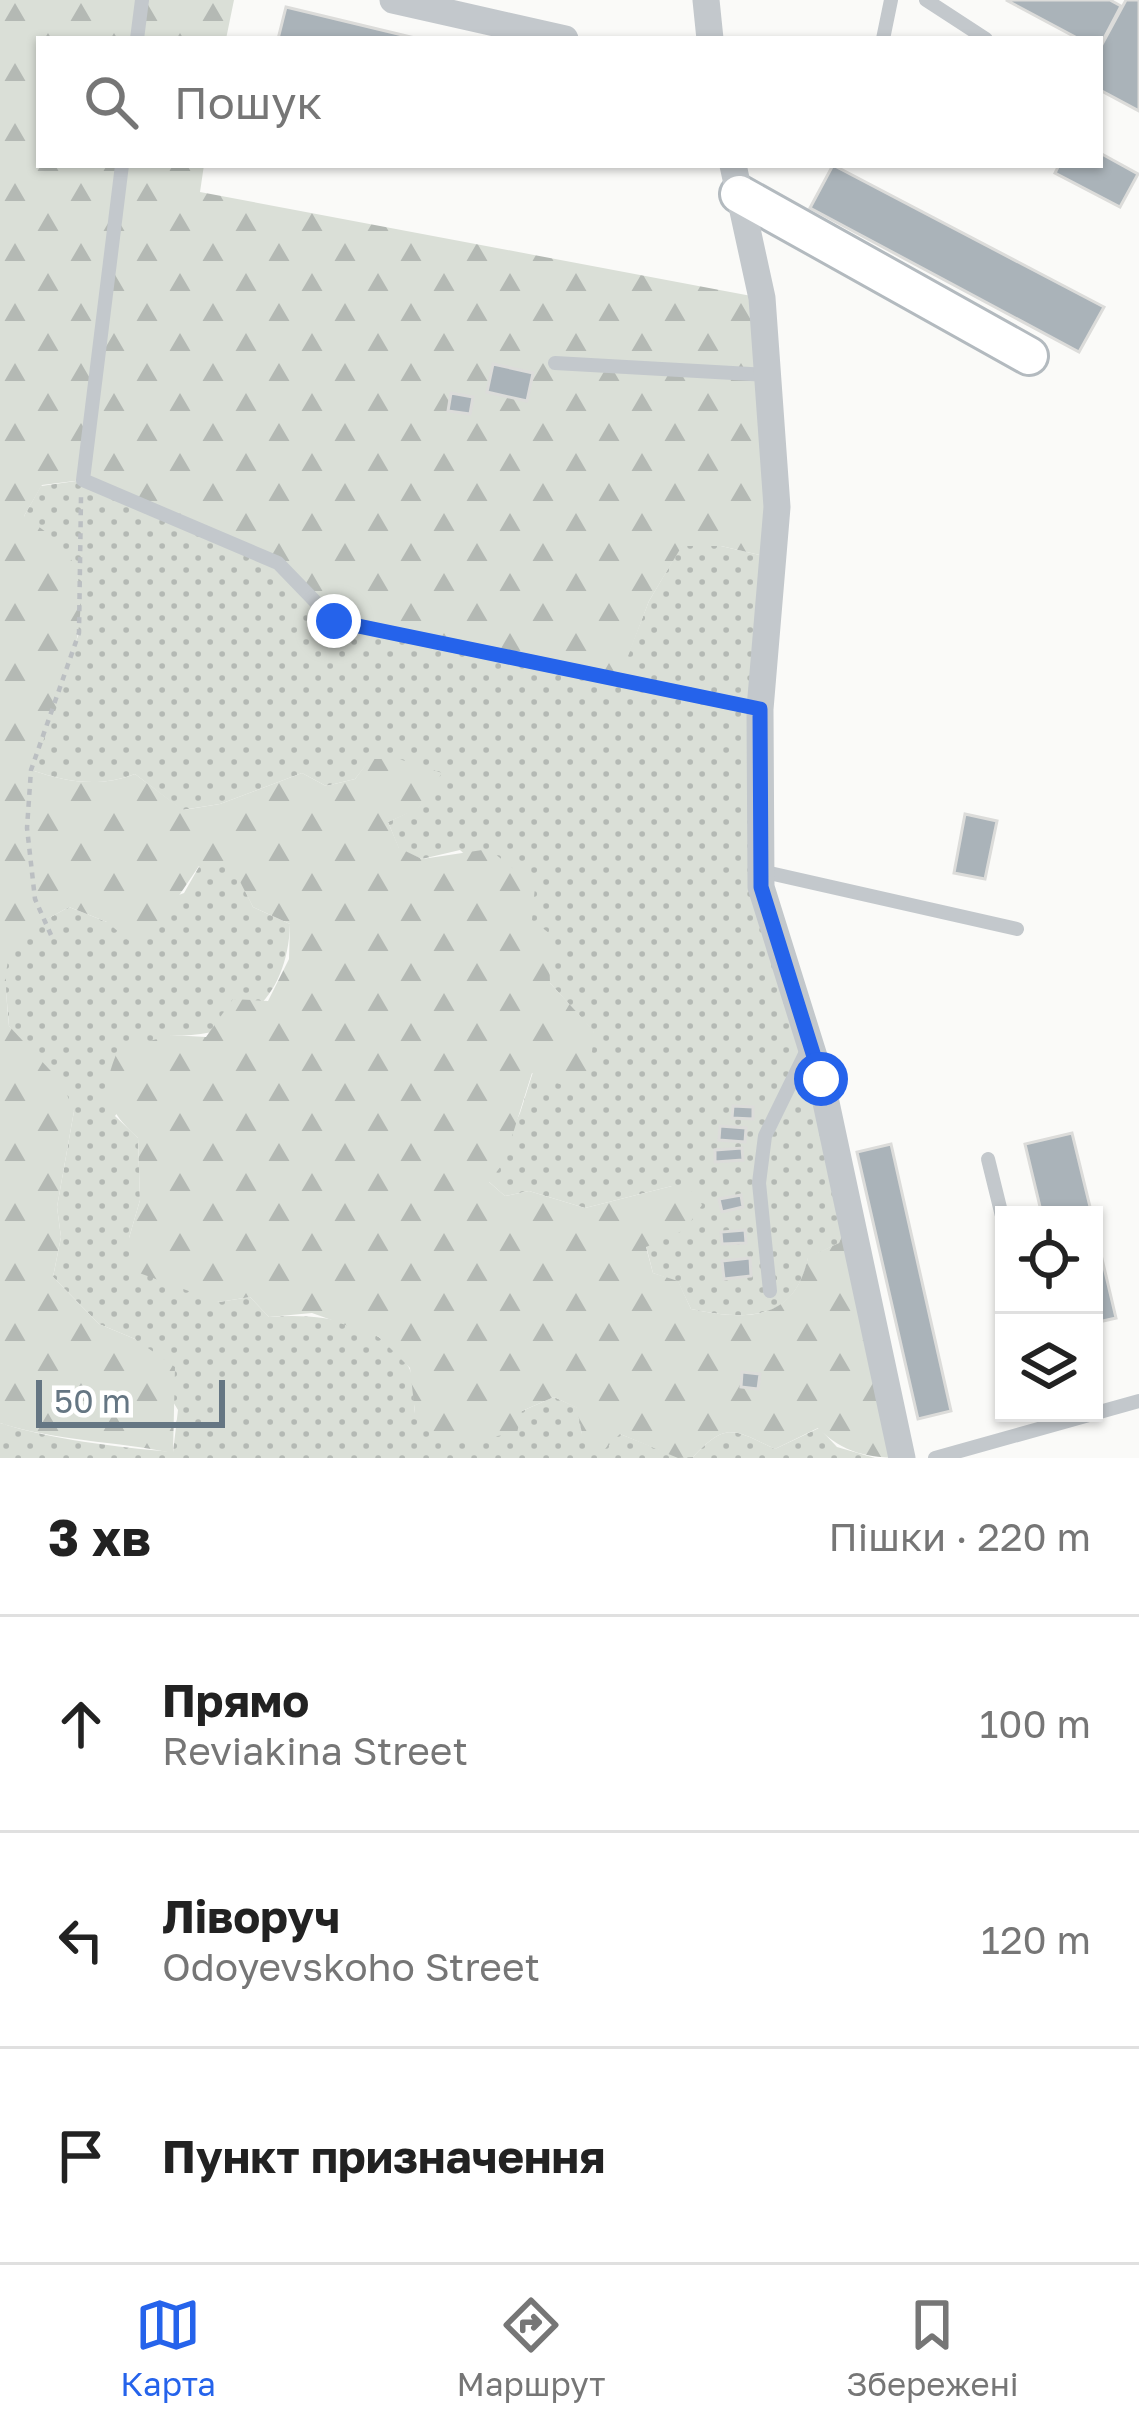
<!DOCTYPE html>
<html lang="uk">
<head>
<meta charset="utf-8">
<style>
  :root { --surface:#fff; --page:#f6f6f6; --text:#222; --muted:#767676; --line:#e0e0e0; --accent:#2563eb }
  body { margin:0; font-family:"Golos Text",sans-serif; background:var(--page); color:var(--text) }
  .controls { position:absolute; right:36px; bottom:36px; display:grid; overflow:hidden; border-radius:0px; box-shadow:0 3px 9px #0004 }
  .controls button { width:108px; height:108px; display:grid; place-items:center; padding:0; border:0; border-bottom:3px solid var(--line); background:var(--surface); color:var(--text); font:60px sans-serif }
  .scale { position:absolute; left:36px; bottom:30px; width:189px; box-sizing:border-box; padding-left:12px; border:6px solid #657683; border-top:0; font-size:33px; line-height:42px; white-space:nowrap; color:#657683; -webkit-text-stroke:9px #fff; paint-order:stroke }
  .stop { position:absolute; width:36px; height:36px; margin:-27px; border:9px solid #2563eb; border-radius:50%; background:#fff }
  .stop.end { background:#2563eb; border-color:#fff; box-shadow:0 3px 12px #0008 }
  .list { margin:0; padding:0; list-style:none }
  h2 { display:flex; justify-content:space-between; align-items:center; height:156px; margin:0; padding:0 48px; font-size:51px }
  h2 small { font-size:39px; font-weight:400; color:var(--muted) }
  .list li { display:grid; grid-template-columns:78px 1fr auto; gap:36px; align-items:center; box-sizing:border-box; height:216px; padding:0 48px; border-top:3px solid var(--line) }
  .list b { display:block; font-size:45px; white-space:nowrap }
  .list p { margin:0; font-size:39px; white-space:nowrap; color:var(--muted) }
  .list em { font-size:39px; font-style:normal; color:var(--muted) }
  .icon { flex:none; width:66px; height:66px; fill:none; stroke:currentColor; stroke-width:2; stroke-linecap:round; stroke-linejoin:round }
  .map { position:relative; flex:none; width:1139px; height:1458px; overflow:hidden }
  .search { position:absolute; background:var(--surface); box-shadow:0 3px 9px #0004; left:36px; right:36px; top:36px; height:132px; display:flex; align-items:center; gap:30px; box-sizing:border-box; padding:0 42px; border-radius:0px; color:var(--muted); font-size:45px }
  .sheet { height:804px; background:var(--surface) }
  nav { display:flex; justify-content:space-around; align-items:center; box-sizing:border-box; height:168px; border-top:3px solid var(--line); background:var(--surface); font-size:33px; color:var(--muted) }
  nav a { display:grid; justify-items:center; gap:6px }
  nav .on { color:var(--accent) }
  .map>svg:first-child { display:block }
  .grass { fill:url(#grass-dots) }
  .forest { fill:url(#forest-firs) }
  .building { fill:#aab3b9; stroke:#dcdcda; stroke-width:3 }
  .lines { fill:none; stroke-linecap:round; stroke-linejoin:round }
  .secondary-casing { stroke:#b3babf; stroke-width:42 }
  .path { stroke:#bbbfc2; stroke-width:4.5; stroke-dasharray:6 6; stroke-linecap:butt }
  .lane { stroke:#c3c8cc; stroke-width:14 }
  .street { stroke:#c3c8cc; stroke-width:27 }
  .secondary { stroke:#fff; stroke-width:36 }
  .route { stroke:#2563eb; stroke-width:15 }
</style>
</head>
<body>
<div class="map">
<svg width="1139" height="1458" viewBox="0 0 1139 1458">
  <defs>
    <pattern id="grass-dots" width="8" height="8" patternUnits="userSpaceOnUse" patternTransform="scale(3)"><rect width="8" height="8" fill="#dadfd7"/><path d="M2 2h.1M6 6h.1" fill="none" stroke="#b4b9b4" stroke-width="1.8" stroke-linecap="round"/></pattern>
    <pattern id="forest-firs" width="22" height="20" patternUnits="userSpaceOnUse" patternTransform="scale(3)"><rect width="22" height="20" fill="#dadfd7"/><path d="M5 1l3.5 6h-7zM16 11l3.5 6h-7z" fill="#b4b9b4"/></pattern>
  </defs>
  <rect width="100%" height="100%" fill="#fafaf8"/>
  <!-- grass -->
  <g class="grass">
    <path d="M 83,480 L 618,680 L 649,601 L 682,545 L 721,546 L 773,558 L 761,887 L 852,1212 L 839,1243 L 808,1258 C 795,1321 747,1321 691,1309 L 678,1282 L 653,1273 L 646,1246 L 672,1186 L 585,1208 L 529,1191 L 505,1196 L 488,1181 L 520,1113 L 533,1072 L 594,1032 L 550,983 C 552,924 499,888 460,850 L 422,859 L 399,849 L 388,822 L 418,808 L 441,773 L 371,759 L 355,779 L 326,786 L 302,773 L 220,804 L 182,810 L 135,774 C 98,788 68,782 31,770 L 79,633 L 24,516 L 41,486 Z"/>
    <path d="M 200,865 L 233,866 L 253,907 L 290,924 C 288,995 244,1040 171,1035 L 115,1116 L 138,1138 L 140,1200 L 129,1238 L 219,1302 L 250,1297 L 269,1317 C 318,1313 378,1320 408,1366 C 415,1377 413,1399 415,1413 L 522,1411 L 554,1397 L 578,1408 L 582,1434 L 620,1434 L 678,1457 L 693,1457 C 727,1421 734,1430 775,1449 L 819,1428 L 837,1447 L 875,1458 L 0,1458 L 0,1423 C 54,1440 116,1447 173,1452 L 178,1410 L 135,1339 L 99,1324 L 53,1277 L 61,1237 L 57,1207 L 74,1111 L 9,1026 L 4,968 L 7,953 L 23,932 L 69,907 L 107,922 L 184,893 Z"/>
  </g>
  <!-- forest -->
  <path class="forest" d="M 0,0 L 234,0 L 226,39 L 39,39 L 39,165 L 204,165 L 200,192 L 762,298 L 773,558 L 721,546 L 682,546 L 649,601 L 619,680 L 334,621 L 278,563 L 83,480 L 42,485 L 24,516 C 36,525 50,534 61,545 C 110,598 54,714 31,770 C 68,782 98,788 135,774 L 183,810 L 220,804 L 302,773 L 326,786 L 355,779 L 370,759 L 399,759 L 442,773 L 418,809 L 388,822 L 399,848 L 422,859 L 489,849 L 535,886 L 532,920 L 549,933 L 550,983 L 594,1031 L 590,1073 L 572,1089 L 532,1073 L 504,1162 L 489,1182 L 505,1196 L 529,1191 L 585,1208 L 672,1186 L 695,1192 L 702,1205 L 685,1230 L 646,1247 L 653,1273 L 678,1281 L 691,1309 C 747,1321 795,1321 808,1257 L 839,1243 L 852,1212 L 902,1458 C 868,1458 843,1453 818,1428 L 775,1449 C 734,1430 727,1421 693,1457 L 678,1458 L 620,1434 L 601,1453 L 582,1434 L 577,1408 L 554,1397 L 522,1411 L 517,1433 L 472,1440 L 433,1435 L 415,1413 L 410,1368 L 379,1337 L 312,1313 L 269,1317 L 250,1297 L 219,1302 L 131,1270 L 129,1238 L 140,1200 L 138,1138 C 106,1108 100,1092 118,1050 L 171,1035 L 206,1037 L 233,999 L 268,1001 L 289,959 L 290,924 L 253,907 L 232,866 L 199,866 L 159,925 L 134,945 L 107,922 L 69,907 C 2,943 2,952 9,1026 L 62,1083 L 74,1111 L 57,1207 L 61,1237 L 53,1277 L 99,1324 L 135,1339 L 175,1367 L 173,1453 C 114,1441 56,1441 0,1423 Z"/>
  <!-- building -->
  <g class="building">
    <polygon points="1006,0 1110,0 1121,6 1100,46 1100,39 1079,39"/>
    <polygon points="1126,0 1139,0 1139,111 1100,90 1100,48"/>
    <polygon points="286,7 419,39 278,39"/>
    <polygon points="1100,153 1138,174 1120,207 1055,173 1059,165 1100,165"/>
    <polygon points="833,165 1104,307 1079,352 810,208"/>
    <polygon points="493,364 533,373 527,401 487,392"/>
    <polygon points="451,393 473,397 470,414 448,411"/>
    <polygon points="965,814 997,821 985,879 954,873"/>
    <polygon points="733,1106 753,1107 753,1119 732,1118"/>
    <polygon points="720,1126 746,1128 745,1142 719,1140"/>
    <polygon points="1072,1133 1092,1215 1042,1215 1025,1144"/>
    <polygon points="891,1144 951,1411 918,1419 857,1152"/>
    <polygon points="742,1148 743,1160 715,1162 715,1150"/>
    <polygon points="741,1195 743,1207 722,1212 719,1199"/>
    <polygon points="1094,1225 1116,1318 1094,1323"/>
    <polygon points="745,1230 746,1243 722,1244 721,1232"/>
    <polygon points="750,1258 751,1276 724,1279 722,1261"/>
    <polygon points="742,1372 760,1374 758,1389 741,1387"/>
  </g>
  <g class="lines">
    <defs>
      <polyline id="secondary" points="739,194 1029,356"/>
    </defs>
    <!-- secondary casing -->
    <use href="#secondary" class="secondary-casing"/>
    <!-- path -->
    <polyline class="path" points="51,935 35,899 27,828 31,770 79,633 81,497"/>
    <!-- lane -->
    <g class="lane">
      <polyline points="926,0 986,39"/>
      <polyline points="137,39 142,0"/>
      <polyline points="883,39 891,0"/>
      <polyline points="122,165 83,480 278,563 334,621 760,709"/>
      <polyline points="555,363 768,375"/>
      <polyline points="761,871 1017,929"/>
      <polyline points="988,1159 1004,1224"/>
      <polyline points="770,1291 759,1183 765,1136 808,1048"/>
      <polyline points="935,1458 1139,1401"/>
    </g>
    <!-- street -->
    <g class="street">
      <polyline points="393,0 565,39"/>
      <polyline points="706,0 710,39"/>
      <polyline points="733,165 762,298 777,507 760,709 761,887 821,1079 902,1458"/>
    </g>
    <!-- secondary -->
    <use href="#secondary" class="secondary"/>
  </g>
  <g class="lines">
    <!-- route -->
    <polyline class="route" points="334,621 760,709 761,887 821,1079"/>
  </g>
</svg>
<div class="controls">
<button><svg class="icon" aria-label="locate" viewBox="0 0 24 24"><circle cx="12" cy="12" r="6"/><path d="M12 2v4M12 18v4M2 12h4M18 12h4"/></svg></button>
<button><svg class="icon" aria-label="layers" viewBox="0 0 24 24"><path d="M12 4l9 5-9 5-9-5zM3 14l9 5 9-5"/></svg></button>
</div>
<div class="scale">50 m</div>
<div class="stop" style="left:821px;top:1079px"></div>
<div class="stop end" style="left:334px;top:621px"></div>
<div class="search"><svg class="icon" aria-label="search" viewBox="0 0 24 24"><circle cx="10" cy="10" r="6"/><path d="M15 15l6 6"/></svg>Пошук</div>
</div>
<section class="sheet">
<h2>3 хв<small>Пішки · 220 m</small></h2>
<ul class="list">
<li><svg class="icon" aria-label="ahead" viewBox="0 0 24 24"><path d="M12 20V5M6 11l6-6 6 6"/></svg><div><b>Прямо</b><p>Reviakina Street</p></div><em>100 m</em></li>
<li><svg class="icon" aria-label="left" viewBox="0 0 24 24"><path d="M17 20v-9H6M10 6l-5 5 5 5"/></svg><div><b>Ліворуч</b><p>Odoyevskoho Street</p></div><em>120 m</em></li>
<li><svg class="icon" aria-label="arrive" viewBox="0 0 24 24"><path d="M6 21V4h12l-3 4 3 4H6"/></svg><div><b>Пункт призначення</b></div></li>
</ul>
</section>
<nav>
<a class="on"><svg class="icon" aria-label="map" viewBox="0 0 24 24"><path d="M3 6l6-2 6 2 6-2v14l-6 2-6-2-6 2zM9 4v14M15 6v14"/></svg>Карта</a>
<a><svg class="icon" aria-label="directions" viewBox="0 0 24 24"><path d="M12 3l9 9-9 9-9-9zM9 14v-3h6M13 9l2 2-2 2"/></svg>Маршрут</a>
<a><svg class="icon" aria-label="saved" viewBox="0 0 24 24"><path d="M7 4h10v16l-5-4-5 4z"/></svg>Збережені</a>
</nav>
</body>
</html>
